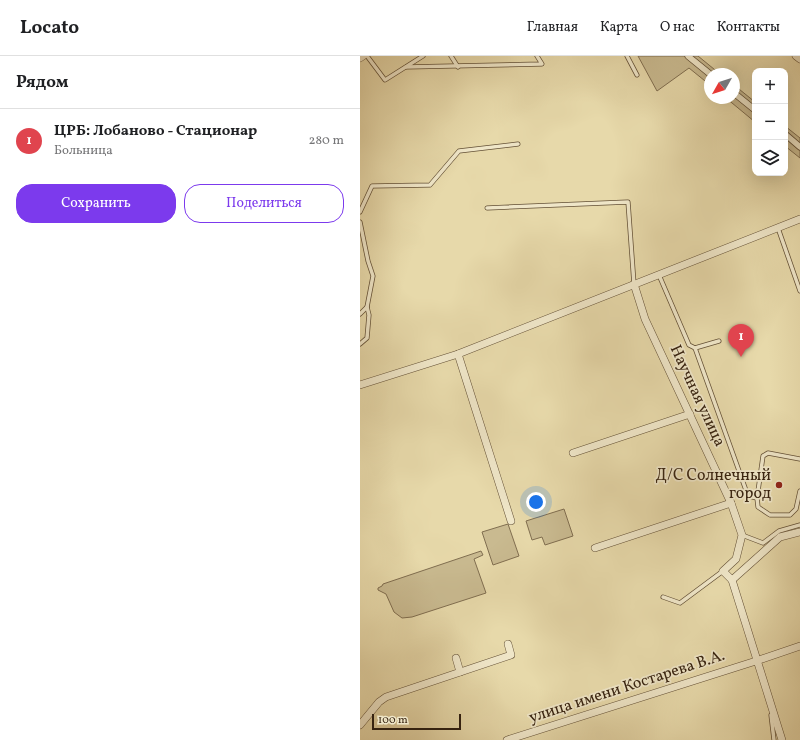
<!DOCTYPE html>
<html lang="ru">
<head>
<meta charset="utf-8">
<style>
  :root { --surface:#fff; --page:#f6f6f6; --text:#202124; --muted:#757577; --line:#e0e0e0; --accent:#7c3aed }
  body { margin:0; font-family:Vollkorn,serif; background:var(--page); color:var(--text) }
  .controls { position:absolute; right:12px; top:12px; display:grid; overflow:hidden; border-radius:8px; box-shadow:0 4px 16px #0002 }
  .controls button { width:36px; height:36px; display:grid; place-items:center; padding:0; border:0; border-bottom:1px solid var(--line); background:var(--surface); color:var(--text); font:20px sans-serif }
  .compass { position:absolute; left:344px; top:12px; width:36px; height:36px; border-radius:50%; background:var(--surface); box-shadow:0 4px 16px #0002; rotate:231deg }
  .scale { position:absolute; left:12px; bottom:10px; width:89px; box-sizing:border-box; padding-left:4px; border:2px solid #372310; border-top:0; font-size:11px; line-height:14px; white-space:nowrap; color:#372310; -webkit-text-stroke:3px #efe6c8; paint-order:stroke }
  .you { position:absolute; left:176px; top:446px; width:14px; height:14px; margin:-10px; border:3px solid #fff; border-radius:50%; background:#1a73e8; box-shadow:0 0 0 6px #1a73e833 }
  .badge { display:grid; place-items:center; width:26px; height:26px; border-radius:50%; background:var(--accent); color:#fff; font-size:13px; font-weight:700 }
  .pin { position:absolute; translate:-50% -33px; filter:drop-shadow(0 1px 2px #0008) }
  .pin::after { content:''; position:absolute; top:21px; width:14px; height:12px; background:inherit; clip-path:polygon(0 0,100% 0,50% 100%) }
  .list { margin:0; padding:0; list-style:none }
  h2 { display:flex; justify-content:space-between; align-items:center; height:52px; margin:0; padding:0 16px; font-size:17px }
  h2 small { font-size:13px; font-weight:400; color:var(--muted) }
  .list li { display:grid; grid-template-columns:26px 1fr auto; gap:12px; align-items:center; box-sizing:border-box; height:64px; padding:0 16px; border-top:1px solid var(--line) }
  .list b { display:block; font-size:15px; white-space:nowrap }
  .list p { margin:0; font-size:13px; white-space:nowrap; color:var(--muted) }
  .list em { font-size:13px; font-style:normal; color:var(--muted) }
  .actions { display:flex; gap:8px; padding:12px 16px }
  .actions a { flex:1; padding:9px 0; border:1px solid var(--accent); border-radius:16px; text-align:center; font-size:14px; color:var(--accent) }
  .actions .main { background:var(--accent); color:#fff }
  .icon { flex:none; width:22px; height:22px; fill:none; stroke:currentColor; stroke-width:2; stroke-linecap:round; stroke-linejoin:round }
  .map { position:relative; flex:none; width:440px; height:684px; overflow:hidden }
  header { display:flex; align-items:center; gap:24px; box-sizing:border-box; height:56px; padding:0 20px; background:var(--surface); border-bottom:1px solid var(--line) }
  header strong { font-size:19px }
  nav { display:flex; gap:22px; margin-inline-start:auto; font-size:14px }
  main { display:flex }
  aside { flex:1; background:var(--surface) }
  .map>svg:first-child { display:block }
  .green { fill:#c9ba90; stroke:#806e50 }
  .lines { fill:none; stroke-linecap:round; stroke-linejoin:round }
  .service-casing { stroke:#635036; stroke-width:5 }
  .pedestrian-casing { stroke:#635036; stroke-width:7 }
  .minor-casing { stroke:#635036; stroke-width:8 }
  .service { stroke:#efe6c8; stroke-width:3.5 }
  .pedestrian { stroke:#efe6c8; stroke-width:5.5 }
  .minor { stroke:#efe6c8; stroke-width:7 }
  .poi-dot { fill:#8f2418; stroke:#efe6c8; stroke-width:1.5 }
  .labels { text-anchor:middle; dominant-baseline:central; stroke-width:3.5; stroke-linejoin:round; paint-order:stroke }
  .street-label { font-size:16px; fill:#372310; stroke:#efe6c8 }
  .poi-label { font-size:16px; fill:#372310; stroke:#efe6c8; text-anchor:end }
</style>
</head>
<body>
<header>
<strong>Locato</strong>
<nav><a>Главная</a><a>Карта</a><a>О нас</a><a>Контакты</a></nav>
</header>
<main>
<aside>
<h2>Рядом<small></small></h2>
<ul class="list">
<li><span class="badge" style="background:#e0444e">1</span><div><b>ЦРБ: Лобаново - Стационар</b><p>Больница</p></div><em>280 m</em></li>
</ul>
<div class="actions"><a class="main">Сохранить</a><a>Поделиться</a></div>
</aside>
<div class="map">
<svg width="440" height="684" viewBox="0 0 440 684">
  <rect width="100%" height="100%" fill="#e7d9aa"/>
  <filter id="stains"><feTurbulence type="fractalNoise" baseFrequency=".005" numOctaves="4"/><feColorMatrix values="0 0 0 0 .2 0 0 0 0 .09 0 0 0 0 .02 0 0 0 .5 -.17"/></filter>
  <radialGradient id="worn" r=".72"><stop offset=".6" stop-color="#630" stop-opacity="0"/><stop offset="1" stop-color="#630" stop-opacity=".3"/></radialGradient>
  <!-- green -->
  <g class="green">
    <polygon points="278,0 338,0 360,18 350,18 350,29 329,12 297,35"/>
    <polygon points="374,29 395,46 395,66 366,42 374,42"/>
    <polygon points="425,70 440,82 440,102 425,90"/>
    <polygon points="204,453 213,480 185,489 182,481 172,484 166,465"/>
    <polygon points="148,468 159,500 133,509 122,476"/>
    <polygon points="121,495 123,499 114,503 126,537 52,561 42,562 34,556 26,538 18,534 18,532 22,530 23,528"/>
  </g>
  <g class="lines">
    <defs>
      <g id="service">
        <polyline points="7,0 25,24 63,0"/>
        <polyline points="91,0 98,11"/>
        <polyline points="267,0 277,19"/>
        <polyline points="46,11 182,8 177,0"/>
        <polyline points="127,152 268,146 274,228"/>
        <polyline points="0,156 12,130 70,129 99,95 158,88"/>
        <polyline points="0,166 8,205 13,220 7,251 9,259 7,282 0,288"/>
        <polyline points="418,172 440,235"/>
        <polyline points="299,219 329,289 335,292 359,285"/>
        <polyline points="0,258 7,251"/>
        <polyline points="335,292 388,440 397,442 403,400 408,397 440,403"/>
        <polyline points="397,442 398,451 410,459 430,459 436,453 440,435"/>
        <polyline points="382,479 403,487 419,475 440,469"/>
        <polyline points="303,541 320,547 363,515"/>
        <polyline points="411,659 414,684"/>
      </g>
      <g id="pedestrian">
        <polyline points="328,0 350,18"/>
        <polyline points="374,37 395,54"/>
        <polyline points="425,78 440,91"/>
      </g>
      <g id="minor">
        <polyline points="436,0 440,3"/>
        <polyline points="0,2 3,0"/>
        <polyline points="274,228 285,263 371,447 382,479 376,503 363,515 372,524 422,684"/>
        <polyline points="98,298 151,465"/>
        <polyline points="0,329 98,298 440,163"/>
        <polyline points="213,397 330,358"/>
        <polyline points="235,492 371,447"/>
        <polyline points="372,524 420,481 440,476"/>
        <polyline points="96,602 100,616"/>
        <polyline points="0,669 19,646 26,641 151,599 148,588"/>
        <polyline points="147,684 396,605 440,590"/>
      </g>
    </defs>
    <!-- service casing -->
    <use href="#service" class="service-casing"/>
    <!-- pedestrian casing -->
    <use href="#pedestrian" class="pedestrian-casing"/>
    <!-- minor casing -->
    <use href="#minor" class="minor-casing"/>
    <!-- service -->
    <use href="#service" class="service"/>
    <!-- pedestrian -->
    <use href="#pedestrian" class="pedestrian"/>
    <!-- minor -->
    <use href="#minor" class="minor"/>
  </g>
  <!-- markers -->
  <circle class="poi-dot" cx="419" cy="429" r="4"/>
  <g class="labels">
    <!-- street labels -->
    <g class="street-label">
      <text transform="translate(337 340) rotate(65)">Научная улица</text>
      <text transform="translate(267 631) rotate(-18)">улица имени Костарева В.А.</text>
    </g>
    <!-- poi labels -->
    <g class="poi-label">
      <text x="411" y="420">Д/С Солнечный<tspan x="411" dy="18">город</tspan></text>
    </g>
  </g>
  <rect width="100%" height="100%" filter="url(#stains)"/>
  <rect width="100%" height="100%" fill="url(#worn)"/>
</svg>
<div class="controls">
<button>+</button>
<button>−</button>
<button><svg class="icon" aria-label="layers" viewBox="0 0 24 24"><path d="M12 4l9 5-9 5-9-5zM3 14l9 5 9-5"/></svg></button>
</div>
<svg class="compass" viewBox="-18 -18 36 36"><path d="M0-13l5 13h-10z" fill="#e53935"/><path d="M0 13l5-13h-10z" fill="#757577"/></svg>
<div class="scale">100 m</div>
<div class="you"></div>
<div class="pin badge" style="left:381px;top:301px;background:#e0444e">1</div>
</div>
</main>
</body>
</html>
